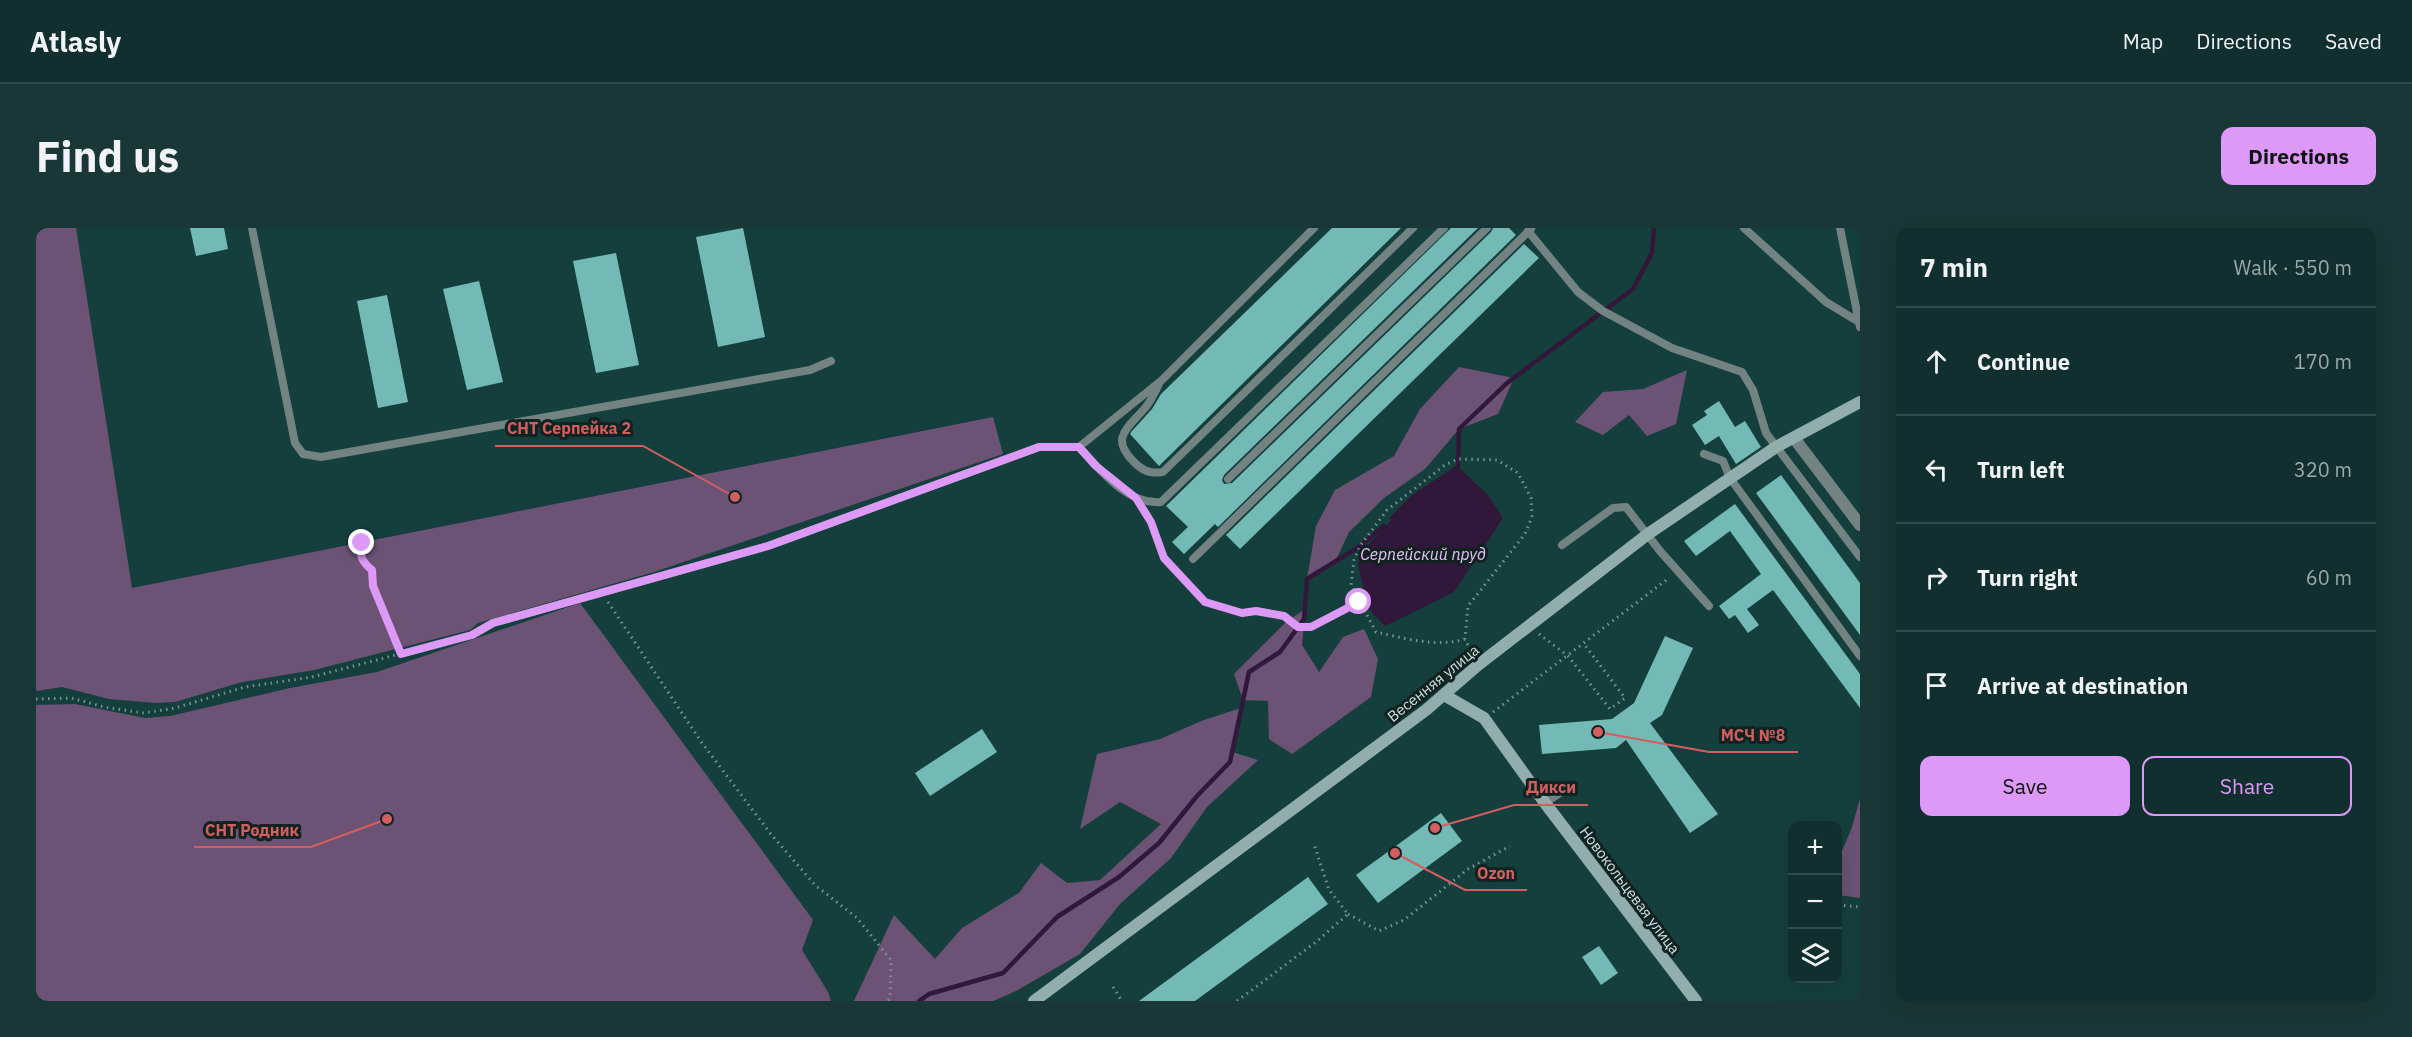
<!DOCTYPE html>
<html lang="en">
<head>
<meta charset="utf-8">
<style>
  :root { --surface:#102f2e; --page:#193736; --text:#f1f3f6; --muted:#9ca9aa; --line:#304a4a; --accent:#dc99f5 }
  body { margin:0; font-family:"IBM Plex Sans",sans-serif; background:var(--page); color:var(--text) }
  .controls { position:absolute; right:18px; bottom:18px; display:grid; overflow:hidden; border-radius:12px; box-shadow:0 6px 24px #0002 }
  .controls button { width:54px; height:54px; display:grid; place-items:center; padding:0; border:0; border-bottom:2px solid var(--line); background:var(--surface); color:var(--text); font:30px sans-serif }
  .stop { position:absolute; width:18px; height:18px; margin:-14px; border:4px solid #dc99f5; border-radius:50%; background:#fff }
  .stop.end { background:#dc99f5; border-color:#fff; box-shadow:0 2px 6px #0008 }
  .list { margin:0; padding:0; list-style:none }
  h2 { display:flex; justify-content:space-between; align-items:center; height:78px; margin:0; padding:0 24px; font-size:26px }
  h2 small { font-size:20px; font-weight:400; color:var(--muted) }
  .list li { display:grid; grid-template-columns:39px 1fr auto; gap:18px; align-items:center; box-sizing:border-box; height:108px; padding:0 24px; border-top:2px solid var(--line) }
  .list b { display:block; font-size:22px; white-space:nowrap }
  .list em { font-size:20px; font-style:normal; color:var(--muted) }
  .actions { display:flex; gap:12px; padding:18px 24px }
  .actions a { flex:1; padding:14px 0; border:2px solid var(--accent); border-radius:12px; text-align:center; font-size:21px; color:var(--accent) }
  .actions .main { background:var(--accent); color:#111 }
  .icon { flex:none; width:33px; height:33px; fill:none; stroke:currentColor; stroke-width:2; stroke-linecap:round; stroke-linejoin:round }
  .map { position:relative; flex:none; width:1824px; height:773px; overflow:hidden; border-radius:12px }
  header { display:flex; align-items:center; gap:36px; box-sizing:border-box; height:84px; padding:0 30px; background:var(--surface); border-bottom:2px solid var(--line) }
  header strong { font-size:28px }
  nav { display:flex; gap:33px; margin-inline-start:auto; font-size:21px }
  .intro { display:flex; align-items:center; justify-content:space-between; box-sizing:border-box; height:144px; padding:0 36px }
  h1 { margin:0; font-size:42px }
  .button { padding:15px 27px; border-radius:12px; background:var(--accent); color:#111; font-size:21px; font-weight:700 }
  main { display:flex; gap:36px; padding:0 36px }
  aside { flex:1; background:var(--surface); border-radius:12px; box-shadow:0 6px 24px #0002 }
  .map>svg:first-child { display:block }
  .green { fill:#6c5376 }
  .water { fill:#31173a }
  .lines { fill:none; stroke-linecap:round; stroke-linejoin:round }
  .stream { stroke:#31173a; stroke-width:4.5 }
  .building { fill:#73b9b5 }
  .path { stroke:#769593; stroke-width:3; stroke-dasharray:1.5 4.5; stroke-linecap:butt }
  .lane { stroke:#728382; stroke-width:8 }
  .street { stroke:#728382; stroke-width:12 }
  .secondary { stroke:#92aeac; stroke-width:12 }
  .route { stroke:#dc99f5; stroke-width:8 }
  .labels { text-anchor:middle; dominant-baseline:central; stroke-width:6; stroke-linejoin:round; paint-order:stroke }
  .street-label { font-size:15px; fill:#cae0de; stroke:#112221 }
  .water-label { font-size:16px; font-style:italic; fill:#e8c3f7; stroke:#112221 }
  .leader { fill:none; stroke:#d25f5f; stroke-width:2 }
  .callout-dot { fill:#d25f5f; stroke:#112221; stroke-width:2 }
  .callout-label { font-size:16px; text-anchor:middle; font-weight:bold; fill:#d25f5f; stroke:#112221; stroke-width:6; stroke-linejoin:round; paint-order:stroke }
</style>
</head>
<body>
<header>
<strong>Atlasly</strong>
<nav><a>Map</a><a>Directions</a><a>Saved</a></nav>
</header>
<div class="intro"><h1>Find us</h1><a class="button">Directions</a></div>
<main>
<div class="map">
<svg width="1824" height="773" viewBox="0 0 1824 773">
  <rect width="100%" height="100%" fill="#153f3d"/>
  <!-- green -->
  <g class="green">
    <polygon points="0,0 40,0 96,360 957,189 967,226 618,344 442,395 434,402 278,442 206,454 139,474 120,475 73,471 26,459 0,463"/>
    <polygon points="1423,139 1478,150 1462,186 1423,201 1389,241 1348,270 1313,304 1299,334 1271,351 1280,298 1299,262 1358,228 1384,181"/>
    <polygon points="1651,142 1640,196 1611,208 1593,187 1567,207 1539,194 1567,164 1607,161"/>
    <polygon points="544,375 777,692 766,722 792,764 795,773 0,773 0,477 39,476 109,490 134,488 254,460 341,444"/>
    <polygon points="1269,381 1266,417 1283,444 1307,409 1328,401 1342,431 1335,469 1256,526 1233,511 1232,473 1207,472 1198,446 1249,395"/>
    <polygon points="1205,480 1196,524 1222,532 1171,579 1135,630 1084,676 1044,726 980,763 957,773 818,773 858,687 899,731 926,700 983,665 1005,635 1031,655 1064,652 1125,596 1084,574 1044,601 1061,526 1124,511 1168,492"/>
    <polygon points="1824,571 1824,670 1802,667 1802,632 1815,602"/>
  </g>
  <!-- water -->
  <polygon class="water" points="1422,239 1452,267 1467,290 1418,364 1349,398 1331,379 1322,336 1327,322 1377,269"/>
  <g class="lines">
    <!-- stream -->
    <g class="stream">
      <polyline points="1356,290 1377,269 1422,239 1423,201 1471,155 1597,61 1616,25 1618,0"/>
      <polyline points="883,773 893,766 967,745 1021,689 1083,649 1123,615 1161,568 1194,534 1213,444 1244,424 1268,391 1271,351 1324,318 1348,298"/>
    </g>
  </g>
  <!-- building -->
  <g class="building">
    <polygon points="154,0 188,0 192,21 160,28"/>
    <polygon points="707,0 729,109 682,119 660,9"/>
    <polygon points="1296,0 1365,0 1123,238 1094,206 1096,203 1116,181 1125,166"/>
    <polygon points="1415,0 1442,0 1188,247 1186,252 1188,256 1196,255 1455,4 1457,0 1473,0 1480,7 1182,299 1179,296 1148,326 1136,314 1152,299 1130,278"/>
    <polygon points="1488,16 1503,30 1204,321 1190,307"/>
    <polygon points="580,25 603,137 560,145 537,33"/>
    <polygon points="443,53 467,154 431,162 407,61"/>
    <polygon points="351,67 372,174 342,180 321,73"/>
    <polygon points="1683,173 1699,199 1709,193 1725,219 1700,236 1683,208 1669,217 1656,197 1671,187 1668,183"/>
    <polygon points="1745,247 1824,355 1824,407 1720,265"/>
    <polygon points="1699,276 1824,446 1824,480 1737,362 1711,381 1723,397 1712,405 1699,387 1693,391 1683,378 1725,346 1694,303 1660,328 1648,313"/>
    <polygon points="1629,408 1657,420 1626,487 1614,495 1682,586 1654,605 1590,512 1580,520 1506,526 1503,497 1576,491 1598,475"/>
    <polygon points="946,501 961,524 894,568 879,545"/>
    <polygon points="1405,585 1426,613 1342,675 1320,647"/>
    <polygon points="1272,649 1292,676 1159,773 1103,773"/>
    <polygon points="1563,718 1582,745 1565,757 1546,729"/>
  </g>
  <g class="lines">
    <!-- path -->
    <g class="path">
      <polyline points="1109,284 1115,294 1128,330 1169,374 1206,385 1220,383 1248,388 1262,399 1275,399 1323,374"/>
      <path d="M 326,315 C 323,327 326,334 336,342 L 337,358 L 365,426"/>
      <polyline points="572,374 666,515 734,605 779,657 821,690 855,732 854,770 852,773"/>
      <polyline points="1503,406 1532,428 1574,481 1589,470 1548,416"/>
      <path d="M 1429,411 C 1401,420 1367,410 1340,404 L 1315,357 L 1318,332 L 1324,318 L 1351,282 L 1409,237 L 1422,231 L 1461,232 L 1482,245 L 1495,270 L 1496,289 L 1489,306 L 1432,378 L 1429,411 L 1437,427"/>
      <polyline points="0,471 35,470 68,479 108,485 139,480 209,459 276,449 428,409"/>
      <polyline points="1457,484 1633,350"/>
      <polyline points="1802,677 1824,679"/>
      <polyline points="1312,686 1343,703 1368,692 1432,641 1474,618"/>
      <polyline points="1077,759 1086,773"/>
      <polyline points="1201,773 1280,714 1312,686 1293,662 1278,616"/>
    </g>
    <!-- lane -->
    <g class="lane">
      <polyline points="216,0 259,215 267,226 285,229 774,142 795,133"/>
      <polyline points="1708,0 1790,74 1823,94"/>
      <polyline points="1804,0 1824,99"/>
      <polyline points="1492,3 1542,64 1567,83 1636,120 1706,144 1717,162 1730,205 1824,329"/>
      <path d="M 1123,156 C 1119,164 1115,173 1109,180 C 1092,200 1073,210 1098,234 C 1107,243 1114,246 1127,244 L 1377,0"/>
      <path d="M 1043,219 C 1064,242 1091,277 1125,274 L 1408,0"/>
      <polyline points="1668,226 1687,233 1694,250 1824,428"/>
      <polyline points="1192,251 1451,0"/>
      <polyline points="1526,317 1577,280 1590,279 1624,323 1673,378"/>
      <polyline points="1157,331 1495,1"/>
      <polyline points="436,407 457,395 732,318 1003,219 1043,219 1126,152 1278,0"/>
      <polyline points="1509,575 1524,565"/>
    </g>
    <!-- street -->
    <polyline class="street" points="1758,210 1824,297"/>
    <!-- secondary -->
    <g class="secondary">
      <polyline points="1408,467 1448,490 1509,575 1660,773"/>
      <polyline points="998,773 1390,482 1442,437 1612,306 1740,219 1824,174"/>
    </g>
  </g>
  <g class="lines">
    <!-- route -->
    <path class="route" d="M 326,315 C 323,328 326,334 336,342 L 337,358 L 365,426 L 436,407 L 457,395 L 732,318 L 1003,219 L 1043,219 L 1060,238 L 1100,270 L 1115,294 L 1128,330 L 1169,374 L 1206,385 L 1220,383 L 1248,388 L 1262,399 L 1275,399 L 1323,374"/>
  </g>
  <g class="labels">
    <!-- street labels -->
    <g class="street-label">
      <text transform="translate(1397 455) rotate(-39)">Весенняя улица</text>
      <text transform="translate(1594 662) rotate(53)">Новокольцевая улица</text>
    </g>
    <!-- water labels -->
    <g class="water-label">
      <text x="1387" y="326">Серпейский пруд</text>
    </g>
  </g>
  <!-- callouts -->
  <path class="leader" d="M699 269L607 218H459M1562 504L1673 524H1762M1399 600L1478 577H1552M351 591L275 619H158M1359 625L1429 662H1491"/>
  <g class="callout-dot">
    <circle cx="699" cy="269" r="6"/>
    <circle cx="1562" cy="504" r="6"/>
    <circle cx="1399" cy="600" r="6"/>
    <circle cx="351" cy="591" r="6"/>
    <circle cx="1359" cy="625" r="6"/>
  </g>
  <g class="callout-label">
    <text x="533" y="206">СНТ Серпейка 2</text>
    <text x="1717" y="513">МСЧ №8</text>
    <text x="1515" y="565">Дикси</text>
    <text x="216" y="608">СНТ Родник</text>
    <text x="1460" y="651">Ozon</text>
  </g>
</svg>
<div class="controls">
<button>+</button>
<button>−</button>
<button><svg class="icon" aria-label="layers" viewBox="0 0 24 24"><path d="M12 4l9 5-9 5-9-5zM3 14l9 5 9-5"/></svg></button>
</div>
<div class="stop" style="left:1323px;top:374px"></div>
<div class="stop end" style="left:326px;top:315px"></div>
</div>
<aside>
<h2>7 min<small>Walk · 550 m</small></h2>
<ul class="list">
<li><svg class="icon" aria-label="ahead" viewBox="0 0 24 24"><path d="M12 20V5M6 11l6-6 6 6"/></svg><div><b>Continue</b></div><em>170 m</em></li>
<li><svg class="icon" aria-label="left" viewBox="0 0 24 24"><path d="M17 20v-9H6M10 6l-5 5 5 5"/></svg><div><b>Turn left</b></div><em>320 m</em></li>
<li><svg class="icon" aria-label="right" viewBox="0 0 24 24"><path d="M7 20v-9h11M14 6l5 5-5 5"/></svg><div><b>Turn right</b></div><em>60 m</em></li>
<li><svg class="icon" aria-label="arrive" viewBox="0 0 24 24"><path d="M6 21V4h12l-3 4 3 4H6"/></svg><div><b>Arrive at destination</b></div></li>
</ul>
<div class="actions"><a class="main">Save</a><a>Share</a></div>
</aside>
</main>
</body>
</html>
